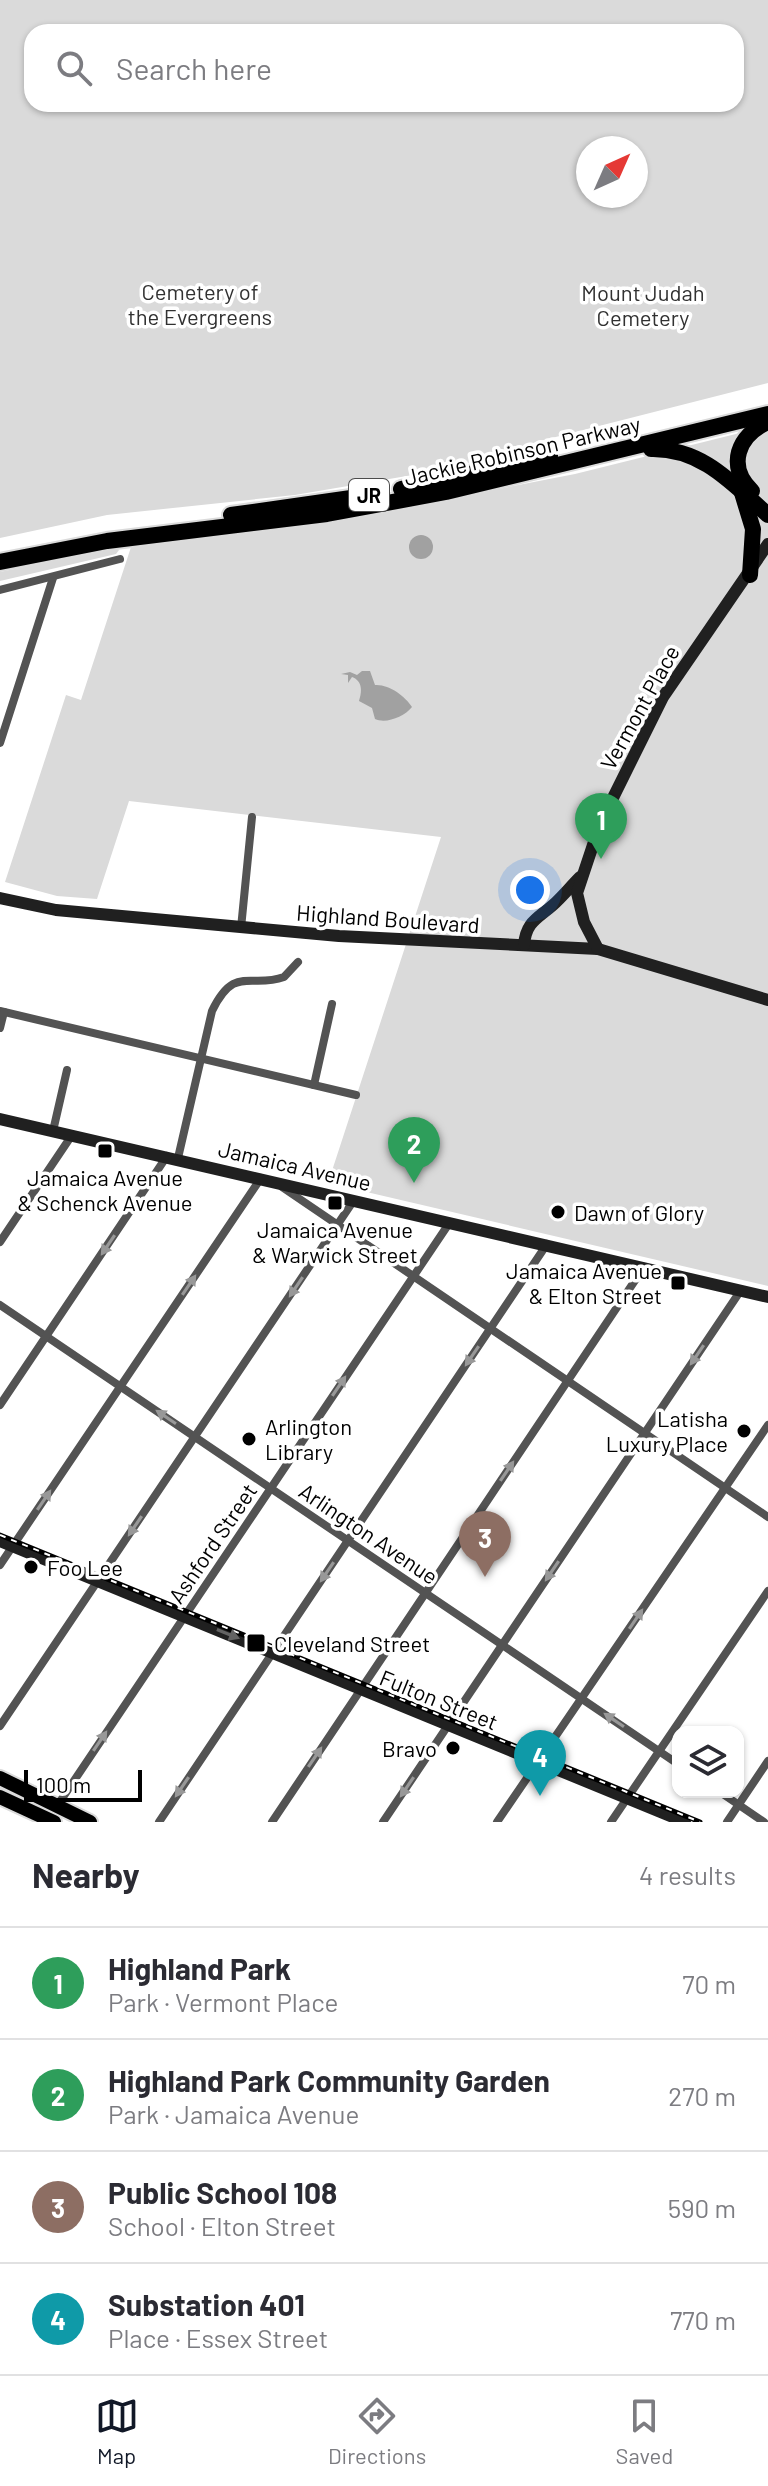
<!DOCTYPE html>
<html lang="en">
<head>
<meta charset="utf-8">
<style>
  :root { --surface:#fff; --page:#f2f2f3; --text:#2b2b33; --muted:#7c7c81; --line:#e1e1e2; --accent:#111827 }
  body { margin:0; font-family:Barlow,sans-serif; background:var(--page); color:var(--text) }
  .controls { position:absolute; right:24px; bottom:24px; display:grid; overflow:hidden; border-radius:16px; box-shadow:0 2px 6px #0004 }
  .controls button { width:72px; height:72px; display:grid; place-items:center; padding:0; border:0; border-bottom:2px solid var(--line); background:var(--surface); color:var(--text); font:40px sans-serif }
  .compass { position:absolute; left:576px; top:136px; width:72px; height:72px; border-radius:50%; background:var(--surface); box-shadow:0 2px 6px #0004; rotate:45deg }
  .scale { position:absolute; left:24px; bottom:20px; width:118px; box-sizing:border-box; padding-left:8px; border:4px solid #000; border-top:0; font-size:22px; line-height:28px; white-space:nowrap; color:#000; -webkit-text-stroke:6px #fff; paint-order:stroke }
  .you { position:absolute; left:530px; top:890px; width:28px; height:28px; margin:-20px; border:6px solid #fff; border-radius:50%; background:#1a73e8; box-shadow:0 0 0 12px #1a73e833 }
  .badge { display:grid; place-items:center; width:52px; height:52px; border-radius:50%; background:var(--accent); color:#fff; font-size:26px; font-weight:700 }
  .pin { position:absolute; translate:-50% -66px; filter:drop-shadow(0 2px 4px #0008) }
  .pin::after { content:''; position:absolute; top:42px; width:28px; height:24px; background:inherit; clip-path:polygon(0 0,100% 0,50% 100%) }
  .list { margin:0; padding:0; list-style:none }
  h2 { display:flex; justify-content:space-between; align-items:center; height:104px; margin:0; padding:0 32px; font-size:34px }
  h2 small { font-size:26px; font-weight:400; color:var(--muted) }
  .list li { display:grid; grid-template-columns:52px 1fr auto; gap:24px; align-items:center; box-sizing:border-box; height:112px; padding:0 32px; border-top:2px solid var(--line) }
  .list b { display:block; font-size:30px; white-space:nowrap }
  .list p { margin:0; font-size:26px; white-space:nowrap; color:var(--muted) }
  .list em { font-size:26px; font-style:normal; color:var(--muted) }
  .icon { flex:none; width:44px; height:44px; fill:none; stroke:currentColor; stroke-width:2; stroke-linecap:round; stroke-linejoin:round }
  .map { position:relative; flex:none; width:768px; height:1822px; overflow:hidden }
  .search { position:absolute; background:var(--surface); box-shadow:0 2px 6px #0004; left:24px; right:24px; top:24px; height:88px; display:flex; align-items:center; gap:20px; box-sizing:border-box; padding:0 28px; border-radius:24px; color:var(--muted); font-size:30px }
  .sheet { height:552px; background:var(--surface) }
  nav { display:flex; justify-content:space-around; align-items:center; box-sizing:border-box; height:112px; border-top:2px solid var(--line); background:var(--surface); font-size:22px; color:var(--muted) }
  nav a { display:grid; justify-items:center; gap:4px }
  nav .on { color:var(--accent) }
  .map>svg:first-child { display:block }
  .green { fill:#dadada; fill-rule:evenodd }
  .water { fill:#a1a1a1 }
  .lines { fill:none; stroke-linecap:round; stroke-linejoin:round }
  .primary-casing { stroke:#dbdbdb; stroke-width:18 }
  .highway-casing { stroke:#dbdbdb; stroke-width:20 }
  .street { stroke:#535353; stroke-width:8 }
  .secondary { stroke:#202020; stroke-width:12 }
  .primary { stroke:#000; stroke-width:14 }
  .highway { stroke:#000; stroke-width:16 }
  .rail-casing { stroke:#000; stroke-width:5 }
  .rail { stroke:#fff; stroke-width:2; stroke-dasharray:6; stroke-linecap:butt }
  .oneway { fill:#989898 }
  .oneway2 { fill:#636363 }
  .poi-dot { fill:#000; stroke:#fff; stroke-width:3 }
  .labels { text-anchor:middle; dominant-baseline:central; stroke-width:7; stroke-linejoin:round; paint-order:stroke }
  .shield { fill:#fff; stroke:#4c4c4c; stroke-width:2 }
  .shield-label { font-size:20px; font-weight:bold; fill:#000 }
  .park-label { font-size:22px; fill:#313131; stroke:#fff }
  .street-label { font-size:22px; fill:#000; stroke:#fff }
  .poi-label { font-size:22px; fill:#000; stroke:#fff; text-anchor:start }
</style>
</head>
<body>
<div class="map">
<svg width="768" height="1822" viewBox="0 0 768 1822">
  <rect width="100%" height="100%" fill="#fff"/>
  <!-- green -->
  <g class="green">
    <path d="M 0,0 L 768,0 L 768,383 L 540,441 L 448,469 L 295,495 L 107,515 L 0,538 ZM 736,32 L 736,104 L 32,104 L 32,32 ZM 588,148 L 636,148 L 636,196 L 588,196 Z"/>
    <polygon points="768,426 768,1286 328,1183 441,837 129,801 97,899 57,896 5,882 66,695 81,700 131,547 335,521 575,474"/>
    <polygon points="114,548 119,550 116,554 0,581 0,572"/>
  </g>
  <!-- water -->
  <g class="water">
    <circle cx="421" cy="547" r="12"/>
    <path d="M 362,671 L 370,671 L 375,685 C 389,684 405,696 412,707 C 404,717 386,724 375,719 L 372,708 L 359,701 C 362,692 363,681 352,677 L 348,683 L 348,675 L 341,674 L 350,672 L 357,675 Z"/>
  </g>
  <g class="lines">
    <defs>
      <g id="primary">
        <polyline points="0,1778 90,1822"/>
        <polyline points="0,1797 54,1822"/>
      </g>
      <g id="highway">
        <path d="M 651,449 C 702,448 732,483 768,515"/>
        <polyline points="401,489 550,456"/>
        <path d="M 752,491 C 726,466 738,435 768,422"/>
        <polyline points="742,493 753,529 750,575"/>
        <polyline points="231,515 358,497"/>
        <polyline points="0,562 107,541 327,514 446,492 768,414"/>
      </g>
    </defs>
    <!-- primary casing -->
    <use href="#primary" class="primary-casing"/>
    <!-- highway casing -->
    <use href="#highway" class="highway-casing"/>
    <!-- street -->
    <g class="street">
      <polyline points="0,590 120,559"/>
      <polyline points="0,743 53,578"/>
      <polyline points="241,928 252,817"/>
      <polyline points="0,1011 356,1095"/>
      <polyline points="0,1028 4,1012"/>
      <polyline points="314,1085 332,1004"/>
      <polyline points="53,1131 67,1070"/>
      <path d="M 178,1158 L 212,1011 C 235,964 250,989 284,977 L 298,962"/>
      <polyline points="282,1187 768,1517"/>
      <polyline points="0,1242 72,1135"/>
      <polyline points="0,1305 678,1764"/>
      <polyline points="0,1405 167,1156"/>
      <polyline points="0,1565 261,1178"/>
      <polyline points="0,1726 354,1200"/>
      <polyline points="720,1792 764,1822"/>
      <polyline points="57,1806 450,1222"/>
      <polyline points="159,1822 547,1244"/>
      <polyline points="272,1822 644,1267"/>
      <polyline points="383,1822 741,1290"/>
      <polyline points="497,1822 768,1425"/>
      <polyline points="611,1822 768,1591"/>
      <polyline points="727,1822 768,1761"/>
    </g>
    <!-- secondary -->
    <g class="secondary">
      <polyline points="0,898 56,910 339,936 598,949 768,1000"/>
      <path d="M 524,945 C 526,922 537,919 553,905 C 562,897 571,886 580,877"/>
      <polyline points="598,949 584,922 577,893 600,824 663,697 768,544"/>
      <polyline points="0,1119 768,1297"/>
      <polyline points="0,1541 685,1822"/>
    </g>
    <!-- primary -->
    <use href="#primary" class="primary"/>
    <!-- highway -->
    <use href="#highway" class="highway"/>
    <defs>
      <polyline id="rail" points="0,1535 700,1822"/>
    </defs>
    <!-- rail casing -->
    <use href="#rail" class="rail-casing"/>
    <!-- rail -->
    <use href="#rail" class="rail"/>
  </g>
  <!-- one-way arrows -->
  <defs><path id="oneway-solid" d="M-6-.8H1V-3.2L6.5 0L1 3.2V.8H-6Z" transform="scale(2)"/></defs>
  <g class="oneway">
    <use href="#oneway-solid" transform="translate(108 1245) rotate(124)"/>
    <use href="#oneway-solid" transform="translate(189 1285) rotate(-56)"/>
    <use href="#oneway-solid" transform="translate(296 1287) rotate(124)"/>
    <use href="#oneway-solid" transform="translate(697 1355) rotate(124)"/>
    <use href="#oneway-solid" transform="translate(472 1356) rotate(124)"/>
    <use href="#oneway-solid" transform="translate(339 1386) rotate(-56)"/>
    <use href="#oneway-solid" transform="translate(166 1417) rotate(-146)"/>
    <use href="#oneway-solid" transform="translate(507 1471) rotate(-56)"/>
    <use href="#oneway-solid" transform="translate(44 1500) rotate(-56)"/>
    <use href="#oneway-solid" transform="translate(135 1526) rotate(124)"/>
    <use href="#oneway-solid" transform="translate(552 1571) rotate(124)"/>
    <use href="#oneway-solid" transform="translate(327 1572) rotate(124)"/>
    <use href="#oneway-solid" transform="translate(636 1619) rotate(-56)"/>
    <use href="#oneway-solid" transform="translate(614 1720) rotate(-146)"/>
    <use href="#oneway-solid" transform="translate(100 1741) rotate(-56)"/>
    <use href="#oneway-solid" transform="translate(315 1757) rotate(-56)"/>
    <use href="#oneway-solid" transform="translate(182 1787) rotate(124)"/>
    <use href="#oneway-solid" transform="translate(407 1787) rotate(124)"/>
  </g>
  <use class="oneway2" href="#oneway-solid" transform="translate(228 1634) rotate(22)"/>
  <!-- markers -->
  <g class="poi-dot">
    <rect x="97" y="1143" width="16" height="16" rx="4"/>
    <rect x="327" y="1195" width="16" height="16" rx="4"/>
    <circle cx="558" cy="1212" r="8"/>
    <rect x="670" y="1275" width="16" height="16" rx="4"/>
    <circle cx="744" cy="1431" r="8"/>
    <circle cx="249" cy="1439" r="8"/>
    <circle cx="31" cy="1567" r="8"/>
    <rect x="246" y="1633" width="20" height="20" rx="4"/>
    <circle cx="453" cy="1748" r="8"/>
  </g>
  <g class="labels">
    <!-- shield labels -->
    <rect class="shield" x="349" y="479" width="40" height="32" rx="6"/>
    <g class="shield-label">
      <text x="369" y="495">JR</text>
    </g>
    <!-- park labels -->
    <g class="park-label">
      <text x="200" y="291">Cemetery of<tspan x="200" dy="25">the Evergreens</tspan></text>
      <text x="643" y="292">Mount Judah<tspan x="643" dy="25">Cemetery</tspan></text>
    </g>
    <!-- street labels -->
    <g class="street-label">
      <text transform="translate(522 450) rotate(-13)">Jackie Robinson Parkway</text>
      <text transform="translate(639 707) rotate(-61)">Vermont Place</text>
      <text transform="translate(388 918) rotate(4)">Highland Boulevard</text>
      <text transform="translate(295 1165) rotate(13)">Jamaica Avenue</text>
      <text transform="translate(369 1533) rotate(34)">Arlington Avenue</text>
      <text transform="translate(212 1543) rotate(-56)">Ashford Street</text>
      <text transform="translate(439 1699) rotate(22)">Fulton Street</text>
    </g>
    <!-- poi labels -->
    <g class="poi-label">
      <text x="105" y="1177" text-anchor="middle">Jamaica Avenue<tspan x="105" dy="25">&amp; Schenck Avenue</tspan></text>
      <text x="574" y="1212">Dawn of Glory</text>
      <text x="335" y="1229" text-anchor="middle">Jamaica Avenue<tspan x="335" dy="25">&amp; Warwick Street</tspan></text>
      <text x="662" y="1270" text-anchor="end">Jamaica Avenue<tspan x="662" dy="25">&amp; Elton Street</tspan></text>
      <text x="728" y="1418" text-anchor="end">Latisha<tspan x="728" dy="25">Luxury Place</tspan></text>
      <text x="265" y="1426">Arlington<tspan x="265" dy="25">Library</tspan></text>
      <text x="47" y="1567">Foo Lee</text>
      <text x="274" y="1643">Cleveland Street</text>
      <text x="437" y="1748" text-anchor="end">Bravo</text>
    </g>
  </g>
</svg>
<div class="controls">
<button><svg class="icon" aria-label="layers" viewBox="0 0 24 24"><path d="M12 4l9 5-9 5-9-5zM3 14l9 5 9-5"/></svg></button>
</div>
<svg class="compass" viewBox="-18 -18 36 36"><path d="M0-13l5 13h-10z" fill="#e53935"/><path d="M0 13l5-13h-10z" fill="#7c7c81"/></svg>
<div class="scale">100 m</div>
<div class="you"></div>
<div class="pin badge" style="left:601px;top:859px;background:#2e9e5b">1</div>
<div class="pin badge" style="left:414px;top:1183px;background:#2e9e5b">2</div>
<div class="pin badge" style="left:485px;top:1577px;background:#8d6e63">3</div>
<div class="pin badge" style="left:540px;top:1796px;background:#0f9aa8">4</div>
<div class="search"><svg class="icon" aria-label="search" viewBox="0 0 24 24"><circle cx="10" cy="10" r="6"/><path d="M15 15l6 6"/></svg>Search here</div>
</div>
<section class="sheet">
<h2>Nearby<small>4 results</small></h2>
<ul class="list">
<li><span class="badge" style="background:#2e9e5b">1</span><div><b>Highland Park</b><p>Park · Vermont Place</p></div><em>70 m</em></li>
<li><span class="badge" style="background:#2e9e5b">2</span><div><b>Highland Park Community Garden</b><p>Park · Jamaica Avenue</p></div><em>270 m</em></li>
<li><span class="badge" style="background:#8d6e63">3</span><div><b>Public School 108</b><p>School · Elton Street</p></div><em>590 m</em></li>
<li><span class="badge" style="background:#0f9aa8">4</span><div><b>Substation 401</b><p>Place · Essex Street</p></div><em>770 m</em></li>
</ul>
</section>
<nav>
<a class="on"><svg class="icon" aria-label="map" viewBox="0 0 24 24"><path d="M3 6l6-2 6 2 6-2v14l-6 2-6-2-6 2zM9 4v14M15 6v14"/></svg>Map</a>
<a><svg class="icon" aria-label="directions" viewBox="0 0 24 24"><path d="M12 3l9 9-9 9-9-9zM9 14v-3h6M13 9l2 2-2 2"/></svg>Directions</a>
<a><svg class="icon" aria-label="saved" viewBox="0 0 24 24"><path d="M7 4h10v16l-5-4-5 4z"/></svg>Saved</a>
</nav>
</body>
</html>
